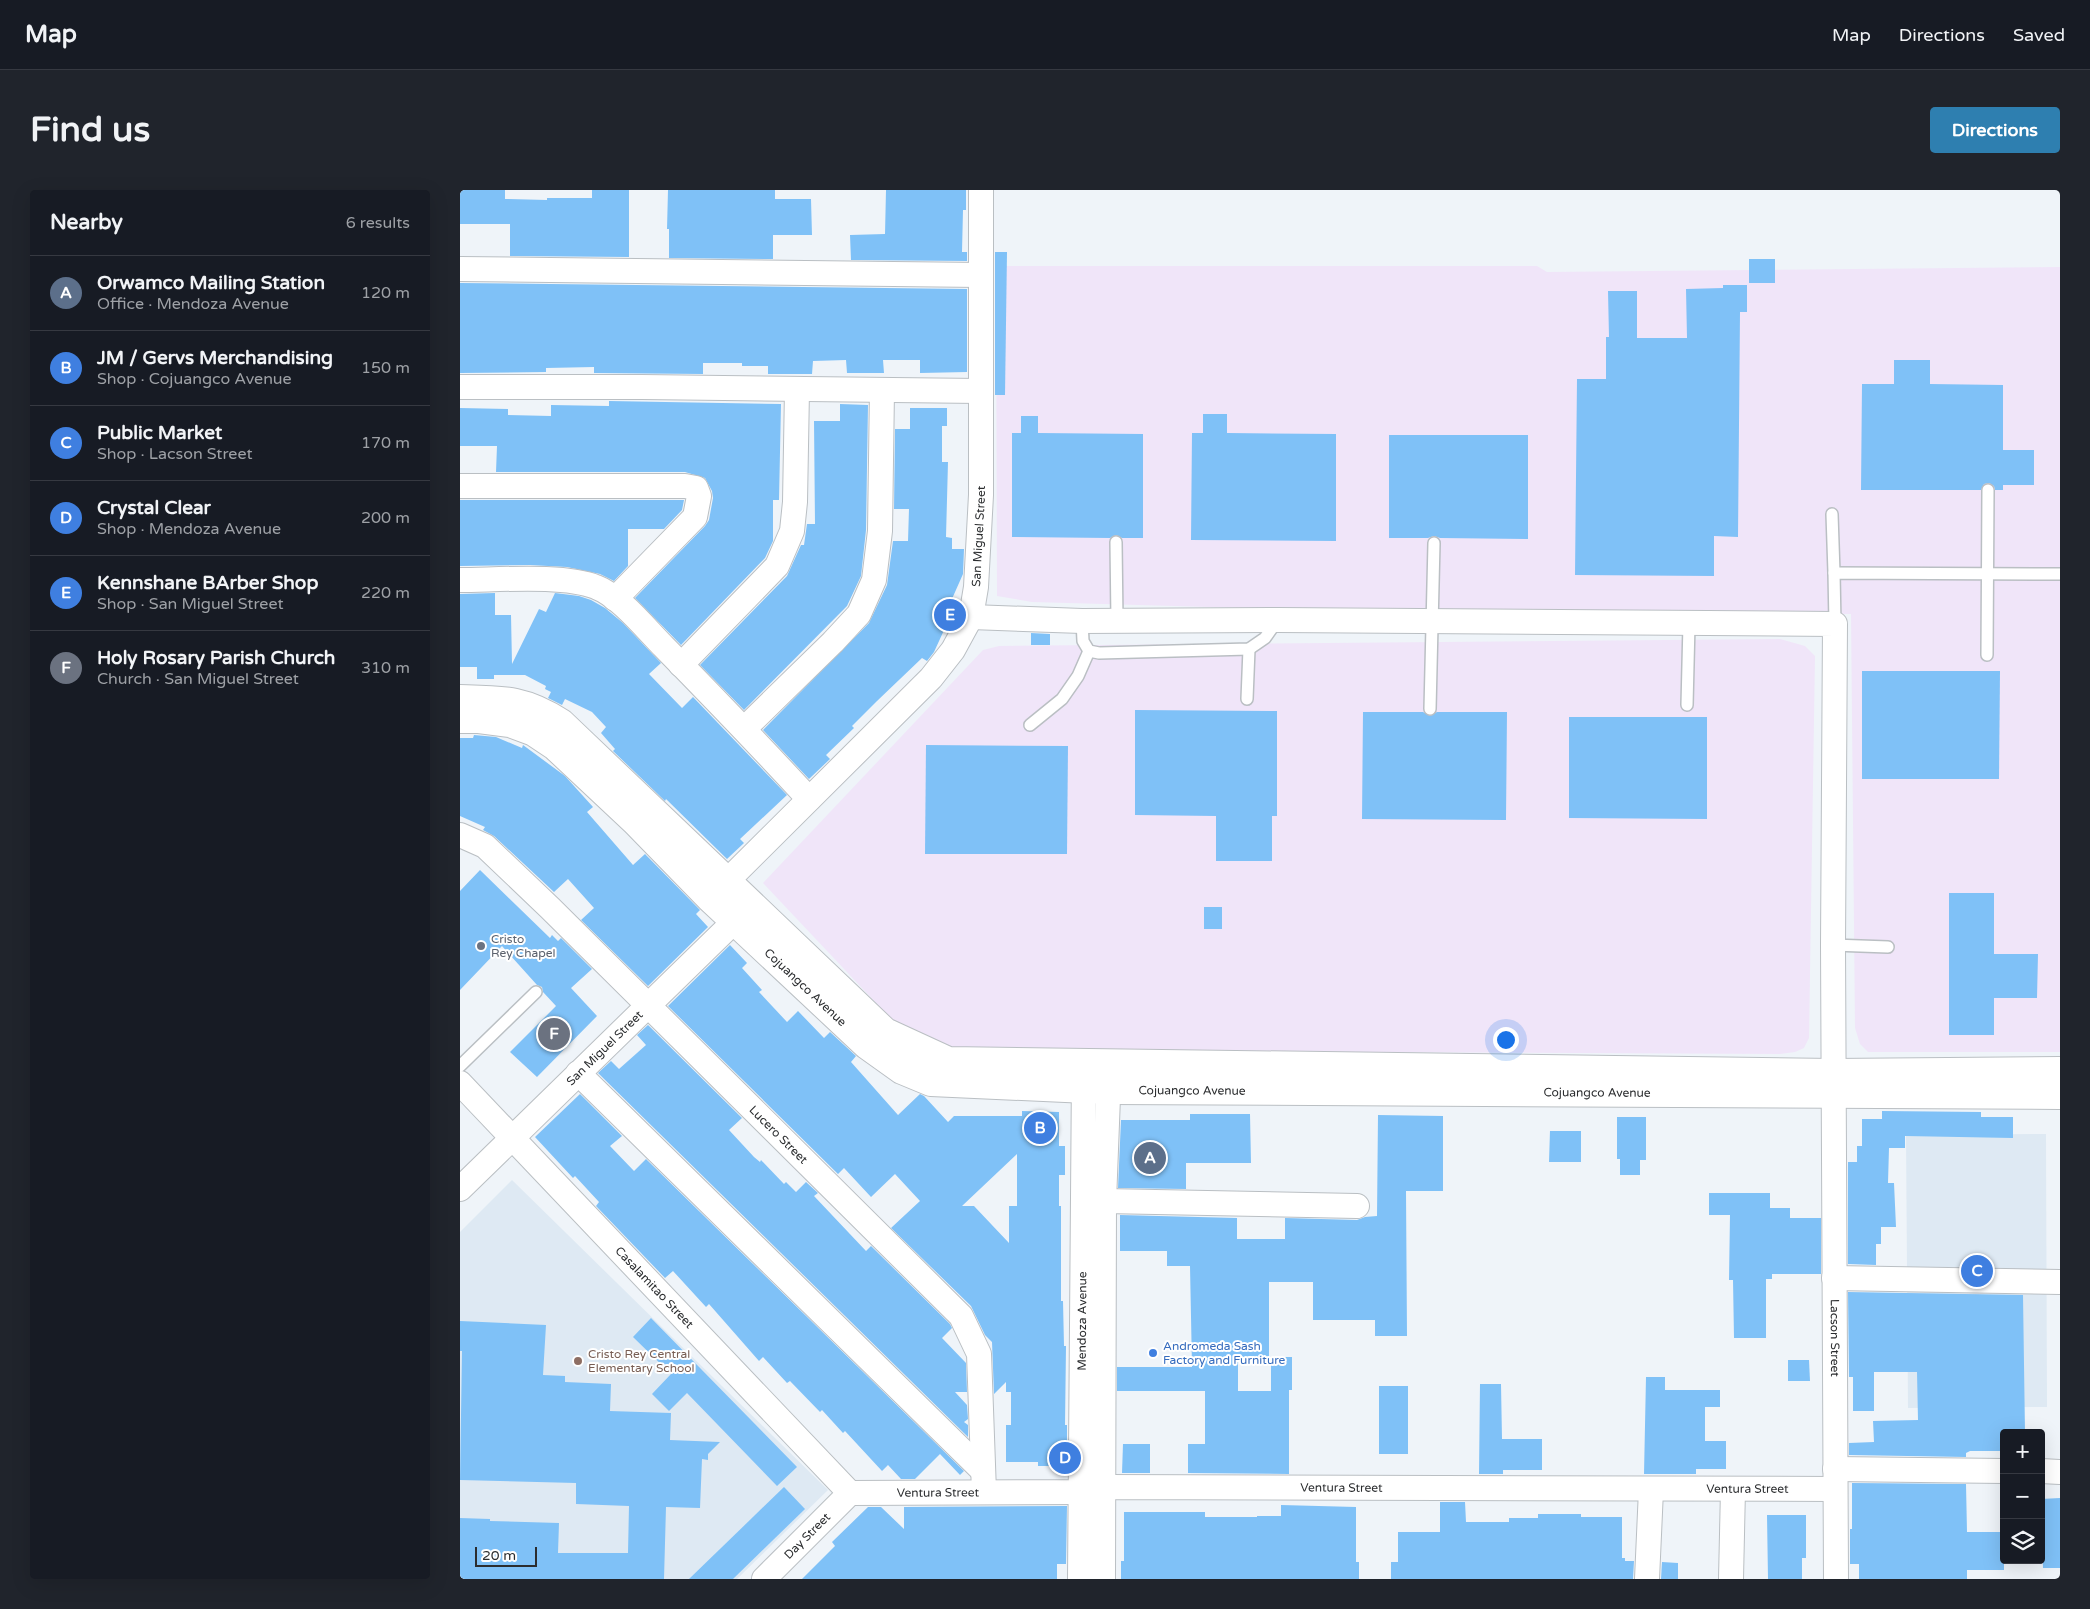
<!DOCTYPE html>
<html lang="en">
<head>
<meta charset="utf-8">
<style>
  :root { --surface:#171b24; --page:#20242c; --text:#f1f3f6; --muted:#9ea1a6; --line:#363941; --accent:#2e7fb0 }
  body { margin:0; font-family:"Varela Round",sans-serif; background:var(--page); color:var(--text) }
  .controls { position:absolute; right:15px; bottom:15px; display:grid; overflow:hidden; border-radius:5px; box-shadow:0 5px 20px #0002 }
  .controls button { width:45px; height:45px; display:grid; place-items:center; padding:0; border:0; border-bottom:1px solid var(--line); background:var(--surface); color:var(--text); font:25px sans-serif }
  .scale { position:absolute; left:15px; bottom:12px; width:62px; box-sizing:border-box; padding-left:5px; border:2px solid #2b2d2f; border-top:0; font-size:14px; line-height:18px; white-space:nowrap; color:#2b2d2f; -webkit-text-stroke:4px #fff; paint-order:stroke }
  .you { position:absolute; left:1045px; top:849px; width:18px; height:18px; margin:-12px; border:4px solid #fff; border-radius:50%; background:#1a73e8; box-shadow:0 0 0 8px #1a73e833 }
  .badge { display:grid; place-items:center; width:32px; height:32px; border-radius:50%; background:var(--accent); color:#fff; font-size:16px; font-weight:700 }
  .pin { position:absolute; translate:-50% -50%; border:2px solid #fff; box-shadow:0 1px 5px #0006 }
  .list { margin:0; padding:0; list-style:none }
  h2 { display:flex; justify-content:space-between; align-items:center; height:65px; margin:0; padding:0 20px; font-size:21px }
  h2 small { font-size:16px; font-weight:400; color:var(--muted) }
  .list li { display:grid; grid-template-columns:32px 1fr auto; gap:15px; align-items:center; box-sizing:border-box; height:75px; padding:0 20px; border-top:1px solid var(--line) }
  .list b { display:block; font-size:19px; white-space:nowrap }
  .list p { margin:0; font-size:16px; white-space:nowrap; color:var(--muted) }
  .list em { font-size:16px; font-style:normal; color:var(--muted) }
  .icon { flex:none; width:28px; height:28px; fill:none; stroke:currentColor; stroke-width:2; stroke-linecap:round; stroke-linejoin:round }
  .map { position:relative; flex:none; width:1600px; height:1389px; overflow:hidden; border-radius:5px }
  header { display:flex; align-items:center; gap:30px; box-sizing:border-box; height:70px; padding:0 25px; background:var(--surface); border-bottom:1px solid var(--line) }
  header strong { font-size:24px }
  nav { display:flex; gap:28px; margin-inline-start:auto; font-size:18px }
  .intro { display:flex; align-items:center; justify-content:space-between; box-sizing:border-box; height:120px; padding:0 30px }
  h1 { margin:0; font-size:35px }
  .button { padding:12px 22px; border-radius:5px; background:var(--accent); color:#fff; font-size:18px; font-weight:700 }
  main { display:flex; gap:30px; padding:0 30px }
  aside { flex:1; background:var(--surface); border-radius:5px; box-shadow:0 5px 20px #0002 }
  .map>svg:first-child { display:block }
  .built { fill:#dee9f3 }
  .industrial { fill:#f0e5f9 }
  .building { fill:#7fc1f7; fill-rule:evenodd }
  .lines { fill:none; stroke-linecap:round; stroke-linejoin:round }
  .service-casing { stroke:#babfc3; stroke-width:14 }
  .minor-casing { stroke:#babfc3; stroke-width:26 }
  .secondary-casing { stroke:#babfc3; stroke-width:30 }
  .service { stroke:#fff; stroke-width:11 }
  .minor { stroke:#fff; stroke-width:24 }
  .secondary { stroke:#fff; stroke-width:28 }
  .worship-dot { fill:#6b7280; stroke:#fff; stroke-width:2 }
  .shop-dot { fill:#3f7fe0; stroke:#fff; stroke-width:2 }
  .education-dot { fill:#8d6e63; stroke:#fff; stroke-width:2 }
  .labels { text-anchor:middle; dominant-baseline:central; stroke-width:4; stroke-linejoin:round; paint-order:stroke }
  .street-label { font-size:12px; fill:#2b2d2f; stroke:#fff }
  .worship-label { font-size:12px; fill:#5b616d; stroke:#fff; text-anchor:start }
  .shop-label { font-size:12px; fill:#366cbe; stroke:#fff; text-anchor:start }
  .education-label { font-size:12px; fill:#785e54; stroke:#fff; text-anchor:start }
</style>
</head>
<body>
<header>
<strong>Map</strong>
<nav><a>Map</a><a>Directions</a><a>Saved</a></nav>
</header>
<div class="intro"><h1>Find us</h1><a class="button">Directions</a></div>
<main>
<aside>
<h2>Nearby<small>6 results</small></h2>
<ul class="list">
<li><span class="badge" style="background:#5c6f8a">A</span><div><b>Orwamco Mailing Station</b><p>Office · Mendoza Avenue</p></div><em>120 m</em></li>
<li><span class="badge" style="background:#3f7fe0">B</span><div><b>JM / Gervs Merchandising</b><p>Shop · Cojuangco Avenue</p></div><em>150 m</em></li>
<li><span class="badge" style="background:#3f7fe0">C</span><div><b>Public Market</b><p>Shop · Lacson Street</p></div><em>170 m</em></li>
<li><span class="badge" style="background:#3f7fe0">D</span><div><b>Crystal Clear</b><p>Shop · Mendoza Avenue</p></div><em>200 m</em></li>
<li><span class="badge" style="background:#3f7fe0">E</span><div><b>Kennshane BArber Shop</b><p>Shop · San Miguel Street</p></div><em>220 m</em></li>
<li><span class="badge" style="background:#6b7280">F</span><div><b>Holy Rosary Parish Church</b><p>Church · San Miguel Street</p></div><em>310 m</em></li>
</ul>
</aside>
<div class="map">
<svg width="1600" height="1389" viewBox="0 0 1600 1389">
  <rect width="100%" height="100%" fill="#eff4f9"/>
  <!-- built -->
  <g class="built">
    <polygon points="1586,944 1587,1217 1448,1218 1446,945"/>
    <polygon points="52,990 368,1300 277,1389 0,1389 0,1042"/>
  </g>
  <!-- industrial -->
  <g class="industrial">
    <polygon points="536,76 1077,76 1087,82 1600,77 1600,862 1408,862 1400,854 1395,838 1391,424 927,422 572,412 537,406"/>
    <polygon points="1320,449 1345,456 1355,466 1349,848 1344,858 1335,862 1320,864 488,860 434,832 303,693 523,460 539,456"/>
  </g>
  <!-- building -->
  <g class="building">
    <polygon points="0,0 45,0 45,9 87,10 87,8 132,8 132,0 169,0 169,67 50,66 50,34 0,34"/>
    <polygon points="208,0 315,0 315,9 351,9 352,45 313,45 313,69 209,68 209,39 207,39"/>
    <polygon points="426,0 506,0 506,20 503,20 502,62 507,62 507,71 391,70 390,45 425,44"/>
    <polygon points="535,62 547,62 545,205 535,205"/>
    <rect x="1289" y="69" width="26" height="24"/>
    <polygon points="0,93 507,99 507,182 460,183 460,170 423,170 424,183 387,183 386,170 353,171 352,184 308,184 308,176 282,176 282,173 243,173 243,184 134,183 134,177 86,178 86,182 0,183"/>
    <polygon points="1263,95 1287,95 1287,122 1280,122 1278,347 1254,346 1254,386 1115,385 1117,189 1146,189 1146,147 1149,147 1148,101 1177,101 1177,148 1227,148 1226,99 1263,98"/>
    <polygon points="1434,170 1470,170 1470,194 1543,195 1543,260 1574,260 1574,295 1543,295 1543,300 1535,300 1534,296 1529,293 1524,294 1521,300 1401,300 1402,194 1434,194"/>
    <polygon points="149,211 321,214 319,310 313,310 313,351 305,368 221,455 175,408 245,336 249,330 253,308 252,301 245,288 225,282 36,282 37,256 0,256 0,218 48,219 48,225 91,226 91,215 149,216"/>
    <polygon points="380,214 408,215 406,340 401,386 387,416 284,520 240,475 327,386 341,355 344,355 347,334 355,334 354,231 380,231"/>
    <polygon points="450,218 487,218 487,236 482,236 482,272 488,272 486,347 492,348 492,359 504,359 503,384 480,436 485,438 474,462 467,471 462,468 417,511 392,536 394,538 366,565 370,569 349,589 303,540 409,433 427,395 433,351 448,351 449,319 434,319 435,239 450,239"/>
    <polygon points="743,224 767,224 767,243 876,244 876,351 731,350 732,243 743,243"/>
    <polygon points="561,226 578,226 578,243 683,244 683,348 662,348 656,345 650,348 552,347 552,243 561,243"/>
    <polygon points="929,245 1068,245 1068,349 980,348 974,346 968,348 929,348"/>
    <polygon points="0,310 224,310 222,320 204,339 168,339 168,376 154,391 140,384 107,377 70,375 0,376"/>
    <polygon points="35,403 35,425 51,425 52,474 79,419 86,422 95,403 119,406 131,410 145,418 163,433 201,473 189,484 222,518 233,507 327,605 280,649 284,653 267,669 206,609 205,611 153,561 155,559 141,543 146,537 132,522 105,509 102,515 88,508 91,502 85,499 86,496 65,485 34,485 34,489 17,489 17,477 0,477 0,404"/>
    <polygon points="571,443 590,444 590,455 571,455"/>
    <polygon points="1402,481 1540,481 1539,589 1402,589"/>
    <polygon points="675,520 817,521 817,626 812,626 812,671 756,671 756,626 675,625"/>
    <polygon points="903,522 963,522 970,526 977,522 1047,522 1046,630 902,629"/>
    <polygon points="1109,527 1247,527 1247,629 1109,628"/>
    <polygon points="14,545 36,547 62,558 63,555 105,586 133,617 127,622 173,675 185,664 240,720 236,724 248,737 188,796 121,730 134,718 108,689 94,702 34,646 23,640 25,637 0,626 0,548 13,548"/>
    <polygon points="466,555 608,556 607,664 465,664"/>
    <polygon points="20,680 90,748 92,745 98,751 101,748 132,779 111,798 137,826 77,887 50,862 96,816 83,802 82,797 77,795 42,756 0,800 0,701"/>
    <polygon points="1489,703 1534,703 1534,764 1578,764 1577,808 1534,808 1534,845 1489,845"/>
    <rect x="744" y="717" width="18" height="22"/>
    <path d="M 270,755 L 287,773 L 282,778 L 302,800 L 299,802 L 327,832 L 338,821 L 364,848 L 370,842 L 396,866 L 391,872 L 438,925 L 460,904 L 464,906 L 488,932 L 494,926 L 562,926 L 562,921 L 599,922 L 599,956 L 605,956 L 605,985 L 599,985 L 599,1016 L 601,1016 L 601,1111 L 603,1111 L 604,1156 L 606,1156 L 605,1235 L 607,1235 L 607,1276 L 578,1276 L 578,1272 L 546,1272 L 546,1235 L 551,1235 L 551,1202 L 546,1202 L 546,1192 L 534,1204 L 532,1152 L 525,1145 L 511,1116 L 431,1038 L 460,1011 L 435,984 L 411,1007 L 384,978 L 378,984 L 208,816 ZM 557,964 L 557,1016 L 549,1016 L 549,1053 L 514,1016 L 502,1016 Z"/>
    <polygon points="188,835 282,928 269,940 294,967 300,972 301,970 324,994 326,992 336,1002 346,992 358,1003 354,1006 406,1061 411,1056 490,1134 492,1138 482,1148 506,1173 507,1202 495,1202 507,1215 508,1229 504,1232 508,1235 508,1247 138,883 151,871 159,879 186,855 177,845"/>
    <polygon points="120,904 162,946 150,956 174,981 186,969 504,1281 500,1285 480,1264 455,1289 441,1289 428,1275 422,1281 385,1241 383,1243 362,1220 360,1222 330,1191 327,1193 303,1167 299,1171 249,1114 246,1117 213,1081 205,1088 136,1016 139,1012 115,986 113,988 75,947"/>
    <polygon points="1422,921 1521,922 1521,927 1553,927 1553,948 1445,946 1445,958 1429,958 1428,993 1434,993 1436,1037 1421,1037 1421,1054 1416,1054 1416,1075 1388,1074 1388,972 1397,972 1397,956 1402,956 1402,929 1422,929"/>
    <polygon points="730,924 790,924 791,973 726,973 726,999 658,998 661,930 730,930"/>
    <polygon points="918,925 983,926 983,1001 946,1001 947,1146 915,1146 915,1130 853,1130 853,1092 809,1092 809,1169 778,1169 778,1201 811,1201 811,1167 832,1167 832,1200 829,1200 829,1284 728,1283 728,1254 745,1254 745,1201 657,1201 657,1177 732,1177 730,1076 707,1076 707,1061 660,1061 660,1025 777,1028 777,1049 825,1049 825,1028 897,1030 905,1027 917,1026"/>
    <polygon points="1157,927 1186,927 1186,970 1180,970 1180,985 1160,985 1160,969 1157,969"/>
    <polygon points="1090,941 1121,941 1121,972 1089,972"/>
    <polygon points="1249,1003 1310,1003 1310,1018 1330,1018 1330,1028 1361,1028 1361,1084 1312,1084 1312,1089 1306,1089 1306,1148 1274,1148 1273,1090 1269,1090 1270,1025 1249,1025"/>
    <polygon points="1388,1102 1563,1105 1565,1243 1544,1243 1544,1261 1510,1261 1506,1263 1506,1267 1389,1265 1389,1253 1414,1252 1413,1231 1458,1230 1457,1182 1414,1182 1414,1221 1393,1221 1393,1187 1389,1187"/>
    <polygon points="191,1128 337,1277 317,1296 227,1203 209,1221 192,1204 211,1184 173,1147"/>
    <polygon points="0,1131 86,1135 83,1185 105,1186 105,1192 151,1194 150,1221 211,1223 210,1250 260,1252 248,1264 248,1270 242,1269 240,1318 206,1317 204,1389 0,1389 0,1328 30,1329 30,1331 99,1333 98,1363 168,1363 169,1316 116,1314 116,1293 0,1290 2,1161 0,1161"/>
    <polygon points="1328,1170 1349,1170 1350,1191 1328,1191"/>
    <polygon points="1186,1187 1205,1187 1205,1200 1260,1200 1260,1217 1245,1217 1245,1251 1266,1251 1266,1279 1236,1279 1236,1284 1184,1284"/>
    <polygon points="1020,1194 1041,1194 1042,1249 1082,1249 1082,1280 1043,1280 1043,1284 1019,1284"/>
    <rect x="919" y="1196" width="29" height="68"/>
    <polygon points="663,1254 690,1254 690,1283 662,1283"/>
    <polygon points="1392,1293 1506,1294 1507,1342 1544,1342 1544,1380 1507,1380 1507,1389 1399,1389 1399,1374 1390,1374 1390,1339 1392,1339"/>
    <polygon points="324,1297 345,1319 273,1389 229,1389"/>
    <polygon points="1600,1308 1600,1378 1583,1378 1581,1309"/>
    <polygon points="980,1312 1005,1312 1006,1332 1049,1332 1049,1328 1078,1328 1078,1324 1121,1324 1121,1327 1162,1327 1162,1368 1165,1368 1165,1371 1174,1371 1173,1389 931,1389 931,1372 938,1372 938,1342 980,1342"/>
    <polygon points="821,1315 896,1317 896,1372 899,1372 899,1389 661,1389 661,1371 664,1371 664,1322 745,1322 745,1327 797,1327 797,1326 821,1326"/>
    <polygon points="607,1316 606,1374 597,1374 597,1389 342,1389 375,1356 372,1352 408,1317 421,1317 444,1339 444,1317"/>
    <polygon points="1307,1325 1346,1325 1346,1368 1342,1368 1342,1389 1308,1389"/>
    <polygon points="1202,1372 1218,1373 1218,1389 1201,1389"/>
  </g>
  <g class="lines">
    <defs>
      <g id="service">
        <polyline points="1372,324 1374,383"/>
        <polyline points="656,352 657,431"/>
        <polyline points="622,431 623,451 629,461 639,463 789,459 805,448 817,431"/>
        <polyline points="1375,434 1374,383 1600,384"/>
        <polyline points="1527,465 1528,300"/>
        <polyline points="787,509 789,459"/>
        <polyline points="1227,515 1229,434"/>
        <polyline points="970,519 974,353"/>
        <polyline points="570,535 602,509 618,486 629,461"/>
        <polyline points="1373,755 1428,757"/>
        <polyline points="0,876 76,802"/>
      </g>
      <g id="minor">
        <polyline points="0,79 521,85"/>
        <polyline points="0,197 182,197 520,201"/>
        <polyline points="0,296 225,296 236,298 239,306 235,327 155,409"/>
        <path d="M 0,390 C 36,390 104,384 136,397 C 160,406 186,439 204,457 C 253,507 301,557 349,609"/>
        <path id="s1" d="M 511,427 L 622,431 L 818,430 L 1375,434 L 1373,755 L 1376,1389"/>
        <polyline points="221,475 317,376 332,341 335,312 337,200"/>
        <polyline points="284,539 373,452 399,424 414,390 420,341 422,200"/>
        <path id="s2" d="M 0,645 L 25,656 L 90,718 L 501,1126 L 519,1164 L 524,1302"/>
        <path id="s3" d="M 253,705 L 471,488 L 493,460 L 511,427 L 516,397 L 521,305 L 521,0"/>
        <polyline points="118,883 523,1281"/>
        <path id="s4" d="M 0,893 L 390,1303"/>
        <path id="s5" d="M 0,999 L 287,719"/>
        <polyline points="644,1011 897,1016"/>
        <polyline points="1374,1088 1600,1092"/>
        <polyline points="1375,1279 1544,1281"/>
        <polyline points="1581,1281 1600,1282"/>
        <path id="s6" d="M 390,1303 L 620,1302 L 645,1297 L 1375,1299"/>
        <path id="s7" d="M 304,1389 L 390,1303"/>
        <path id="s8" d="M 620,1389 L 624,881"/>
        <polyline points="643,1389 644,1011 649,881"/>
        <polyline points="1187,1389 1191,1300"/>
        <polyline points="1271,1389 1273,1299"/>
      </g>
      <g id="secondary">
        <path d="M 0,509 C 43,510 64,509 101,533 L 425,842 L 488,871 L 1373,883 L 1600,881"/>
        <path id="s9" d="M 0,529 L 19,529 L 50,533 L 74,542 L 95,556 L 175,631 L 250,708 L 407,855 L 442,880 L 471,892 L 649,900 L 1600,905"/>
      </g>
    </defs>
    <!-- service casing -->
    <use href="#service" class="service-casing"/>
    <!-- minor casing -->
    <use href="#minor" class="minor-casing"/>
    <!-- secondary casing -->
    <use href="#secondary" class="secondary-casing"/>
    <!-- service -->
    <use href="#service" class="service"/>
    <!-- minor -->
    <use href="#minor" class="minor"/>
    <!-- secondary -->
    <use href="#secondary" class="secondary"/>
  </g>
  <!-- markers -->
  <circle class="worship-dot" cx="21" cy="756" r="5"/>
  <circle class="shop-dot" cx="693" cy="1163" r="5"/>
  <circle class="education-dot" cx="118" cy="1171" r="5"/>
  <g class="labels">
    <!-- street labels -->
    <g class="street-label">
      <text stroke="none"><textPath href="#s3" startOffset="462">San Miguel Street</textPath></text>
      <text stroke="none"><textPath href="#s9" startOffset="449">Cojuangco Avenue</textPath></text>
      <text stroke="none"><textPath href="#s5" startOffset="202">San Miguel Street</textPath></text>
      <text stroke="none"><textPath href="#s9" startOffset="869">Cojuangco Avenue</textPath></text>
      <text stroke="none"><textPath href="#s9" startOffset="1274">Cojuangco Avenue</textPath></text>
      <text stroke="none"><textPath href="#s2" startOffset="439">Lucero Street</textPath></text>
      <text stroke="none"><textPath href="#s4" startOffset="282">Casalamitao Street</textPath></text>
      <text stroke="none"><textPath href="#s8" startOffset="258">Mendoza Avenue</textPath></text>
      <text stroke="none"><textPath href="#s1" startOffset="1578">Lacson Street</textPath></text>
      <text stroke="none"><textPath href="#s6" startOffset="492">Ventura Street</textPath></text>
      <text stroke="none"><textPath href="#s6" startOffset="898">Ventura Street</textPath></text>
      <text stroke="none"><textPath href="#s6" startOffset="88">Ventura Street</textPath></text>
      <text stroke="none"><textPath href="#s7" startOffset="61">Day Street</textPath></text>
    </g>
    <!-- worship labels -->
    <g class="worship-label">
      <text x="31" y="749">Cristo<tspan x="31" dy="14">Rey Chapel</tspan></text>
    </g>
    <!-- shop labels -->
    <g class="shop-label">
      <text x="703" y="1156">Andromeda Sash<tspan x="703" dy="14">Factory and Furniture</tspan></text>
    </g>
    <!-- education labels -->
    <g class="education-label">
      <text x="128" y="1164">Cristo Rey Central<tspan x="128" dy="14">Elementary School</tspan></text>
    </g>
  </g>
</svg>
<div class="controls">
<button>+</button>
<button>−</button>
<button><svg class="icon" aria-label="layers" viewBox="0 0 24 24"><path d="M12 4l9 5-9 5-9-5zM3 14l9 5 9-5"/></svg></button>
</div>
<div class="scale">20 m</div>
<div class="you"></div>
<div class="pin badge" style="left:690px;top:968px;background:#5c6f8a">A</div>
<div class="pin badge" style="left:580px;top:938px;background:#3f7fe0">B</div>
<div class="pin badge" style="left:1517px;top:1081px;background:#3f7fe0">C</div>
<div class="pin badge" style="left:605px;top:1268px;background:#3f7fe0">D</div>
<div class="pin badge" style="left:490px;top:425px;background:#3f7fe0">E</div>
<div class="pin badge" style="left:94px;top:844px;background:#6b7280">F</div>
</div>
</main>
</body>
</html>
